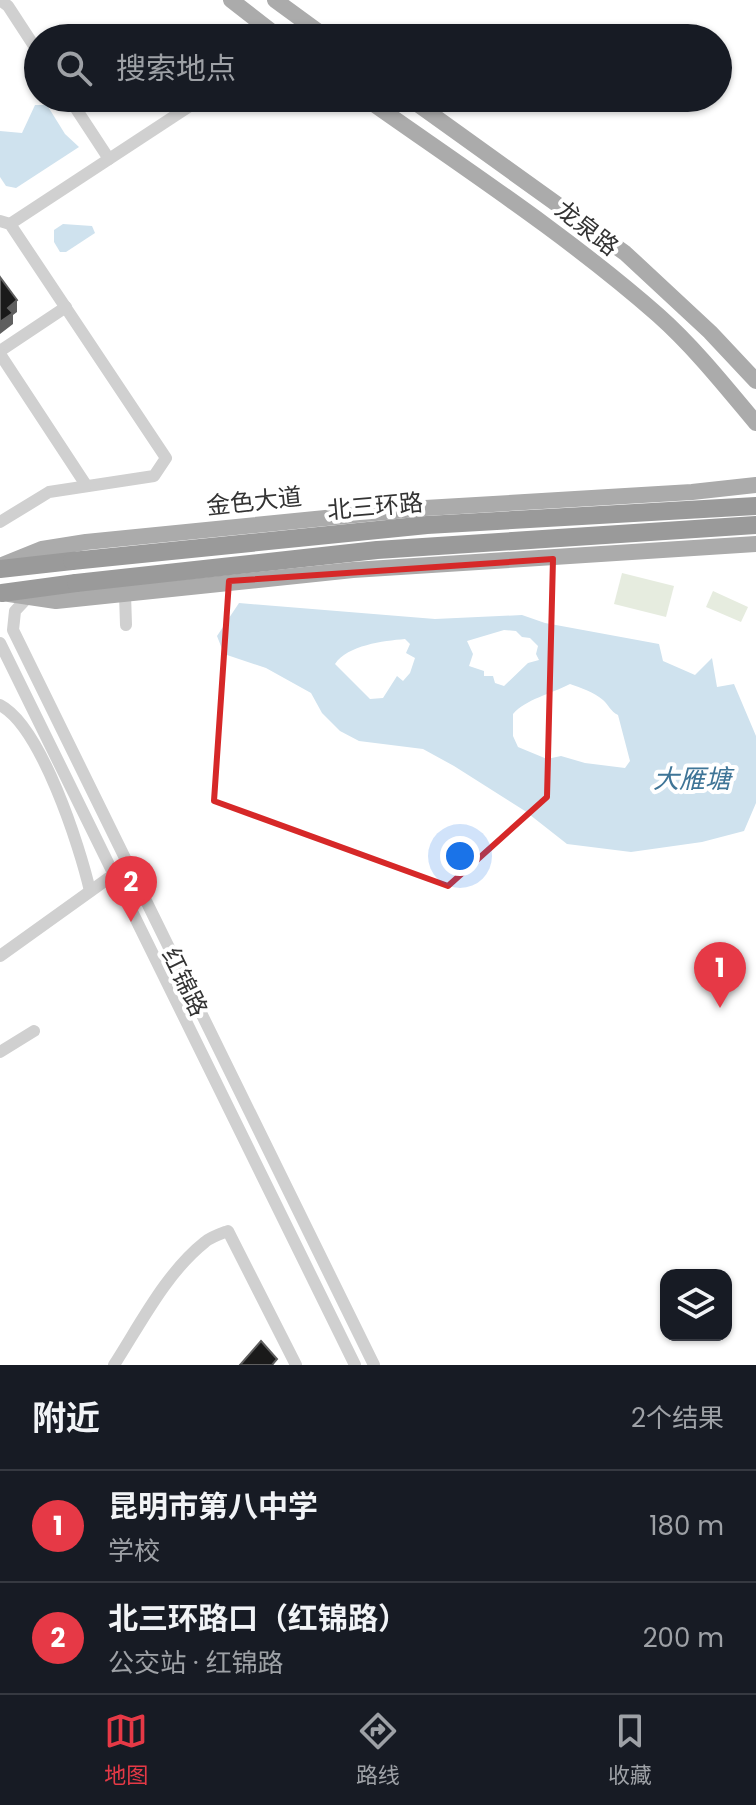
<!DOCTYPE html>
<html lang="zh">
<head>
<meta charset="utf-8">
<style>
  :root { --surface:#171b24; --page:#242831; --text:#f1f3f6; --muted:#9ea1a6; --line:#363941; --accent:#e63946 }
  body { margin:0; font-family:Poppins,"Noto Sans SC",sans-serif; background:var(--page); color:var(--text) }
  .controls { position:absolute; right:24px; bottom:24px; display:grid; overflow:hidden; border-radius:16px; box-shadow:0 2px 6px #0004 }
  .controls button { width:72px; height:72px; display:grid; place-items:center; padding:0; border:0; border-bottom:2px solid var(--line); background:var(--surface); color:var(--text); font:40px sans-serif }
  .you { position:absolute; left:460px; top:856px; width:28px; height:28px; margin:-20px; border:6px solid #fff; border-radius:50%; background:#1a73e8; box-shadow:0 0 0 12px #1a73e833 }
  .badge { display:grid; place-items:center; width:52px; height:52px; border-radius:50%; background:var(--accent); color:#fff; font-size:26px; font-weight:700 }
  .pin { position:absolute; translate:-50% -66px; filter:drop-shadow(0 2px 4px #0008) }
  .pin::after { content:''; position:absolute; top:42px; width:28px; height:24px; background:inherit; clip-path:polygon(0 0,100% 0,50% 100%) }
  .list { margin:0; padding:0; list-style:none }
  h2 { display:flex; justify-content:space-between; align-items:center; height:104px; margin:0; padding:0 32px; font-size:34px }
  h2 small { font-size:26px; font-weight:400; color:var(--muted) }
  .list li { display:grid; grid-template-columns:52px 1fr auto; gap:24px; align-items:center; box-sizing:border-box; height:112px; padding:0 32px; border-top:2px solid var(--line) }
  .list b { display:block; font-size:30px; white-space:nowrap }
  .list p { margin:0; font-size:26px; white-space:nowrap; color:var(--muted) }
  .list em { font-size:26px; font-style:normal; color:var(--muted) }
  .icon { flex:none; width:44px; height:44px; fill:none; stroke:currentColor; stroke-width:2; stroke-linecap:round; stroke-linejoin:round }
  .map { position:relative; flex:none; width:756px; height:1365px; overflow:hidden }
  .search { position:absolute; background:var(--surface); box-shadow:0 2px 6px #0004; left:24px; right:24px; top:24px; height:88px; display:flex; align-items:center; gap:20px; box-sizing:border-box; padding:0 28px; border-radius:44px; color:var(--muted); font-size:30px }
  .sheet { height:328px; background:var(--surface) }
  nav { display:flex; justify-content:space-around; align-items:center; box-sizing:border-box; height:112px; border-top:2px solid var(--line); background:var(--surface); font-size:22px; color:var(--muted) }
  nav a { display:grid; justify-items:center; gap:4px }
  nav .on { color:var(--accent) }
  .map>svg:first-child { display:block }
  .green { fill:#e6ecdf }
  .water { fill:#cfe2ee; fill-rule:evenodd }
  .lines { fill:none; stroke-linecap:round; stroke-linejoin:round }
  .minor { stroke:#d0d0d0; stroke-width:12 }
  .major { stroke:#ababab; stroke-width:16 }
  .highway { stroke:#9a9a9a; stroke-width:18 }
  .highway-bridge { stroke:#9a9a9a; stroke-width:18 }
  .shaded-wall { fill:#5f5f5f }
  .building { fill:#1a1a1a; stroke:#5f5f5f; stroke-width:2 }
  .marked { fill:none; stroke:#d62828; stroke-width:6; stroke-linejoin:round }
  .labels { text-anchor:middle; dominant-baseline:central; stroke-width:8; stroke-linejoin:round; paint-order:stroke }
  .street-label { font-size:24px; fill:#333; stroke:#fff }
  .water-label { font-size:26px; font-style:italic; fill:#3f7597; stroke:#fff }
</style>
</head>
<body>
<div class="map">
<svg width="756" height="1365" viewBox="0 0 756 1365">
  <rect width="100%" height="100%" fill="#fff"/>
  <!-- green -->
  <g class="green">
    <polygon points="622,573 674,586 666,617 614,604"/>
    <polygon points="713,591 748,607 741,622 706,607"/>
  </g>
  <!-- water -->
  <g class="water">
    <polygon points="35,105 47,105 65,134 79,147 16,188 6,186 0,177 0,131 22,133"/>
    <polygon points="63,224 92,226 95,233 66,252 60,252 54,242 54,230"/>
    <path d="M 239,603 L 435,619 L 522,615 L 545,623 L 659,644 L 663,661 L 695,675 L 712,658 L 717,687 L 734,684 L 756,736 L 756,803 L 744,831 L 702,842 L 631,852 L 567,844 L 525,811 L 454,766 L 423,749 L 359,741 L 340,731 L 322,713 L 311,693 L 266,668 L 224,654 L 217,636 ZM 504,630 L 516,631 L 522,637 L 530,638 L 538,646 L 536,654 L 539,660 L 528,663 L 504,686 L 495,683 L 493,676 L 484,676 L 484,671 L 469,666 L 473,654 L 467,641 ZM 405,639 L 410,644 L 406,653 L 415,658 L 410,673 L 403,681 L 397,676 L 383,698 L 370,699 L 335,664 C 348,645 383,641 405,639 ZM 570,684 C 581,688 594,692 603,700 C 609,705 610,711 618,715 L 630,761 L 625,768 L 585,763 L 561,756 L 547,759 L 518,747 L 513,736 L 513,714 C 526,699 551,694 570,684 Z"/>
  </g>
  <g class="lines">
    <!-- minor -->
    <g class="minor">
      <polyline points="0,0 8,6 38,52"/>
      <polyline points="69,98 109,159"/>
      <polyline points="0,221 10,224 166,458 154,476 49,492 0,522"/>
      <polyline points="10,224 202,98"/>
      <polyline points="0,351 66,307"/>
      <polyline points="0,354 86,485"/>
      <polyline points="125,594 126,625"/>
      <polyline points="30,595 15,611 13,630 374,1365"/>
      <polyline points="0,643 355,1365"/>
      <path d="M 0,705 C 41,726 80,847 90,891"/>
      <polyline points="0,956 113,875"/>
      <polyline points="0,1052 34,1031"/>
      <path d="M 114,1365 C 141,1323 166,1273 205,1242 C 211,1237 220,1234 228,1231 L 296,1365"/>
    </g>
    <!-- major -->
    <g class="major">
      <polyline points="231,0 280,38"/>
      <polyline points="275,0 327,38"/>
      <path d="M 365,98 C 464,168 567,235 658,315 C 694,347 725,386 756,423"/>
      <polyline points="409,98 625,253 710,332 756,381"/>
      <polyline points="0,566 42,549 86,542 425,508 692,492 756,485"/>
      <polyline points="9,594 56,601 353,570 756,544"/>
    </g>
    <!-- highway -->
    <g class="highway">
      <polyline points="0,569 72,561"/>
      <polyline points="2,593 76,583"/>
    </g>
    <!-- highway-bridge -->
    <g class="highway-bridge">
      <polyline points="72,561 427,525 756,506"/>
      <polyline points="76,583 377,550 756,525"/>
    </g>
  </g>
  <!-- shaded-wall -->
  <polygon class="shaded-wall" points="17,300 17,312 13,315 13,324 0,334 0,322 8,308"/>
  <!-- building -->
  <g class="building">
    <polygon points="0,277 17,300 8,308 13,313 0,322"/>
    <polygon points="261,1341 277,1359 272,1365 240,1365"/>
  </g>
  <!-- marked area -->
  <path class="marked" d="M 553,559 L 547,797 L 448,886 L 214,801 L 229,581 Z"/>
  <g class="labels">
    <!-- street labels -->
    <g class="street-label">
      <text transform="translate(587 228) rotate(38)">龙泉路</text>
      <text transform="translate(254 501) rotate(-6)">金色大道</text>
      <text transform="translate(375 506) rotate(-5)">北三环路</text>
      <text transform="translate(185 982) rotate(64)">红锦路</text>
    </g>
    <!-- water labels -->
    <g class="water-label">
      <text x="692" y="779">大雁塘</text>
    </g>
  </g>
</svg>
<div class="controls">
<button><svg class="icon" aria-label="layers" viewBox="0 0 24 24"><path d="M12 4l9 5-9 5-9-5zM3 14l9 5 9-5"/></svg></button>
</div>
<div class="you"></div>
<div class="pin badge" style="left:720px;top:1008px">1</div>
<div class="pin badge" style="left:131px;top:922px">2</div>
<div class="search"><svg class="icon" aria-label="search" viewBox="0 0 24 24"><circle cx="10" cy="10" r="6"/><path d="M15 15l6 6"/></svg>搜索地点</div>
</div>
<section class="sheet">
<h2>附近<small>2个结果</small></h2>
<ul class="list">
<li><span class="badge">1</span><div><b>昆明市第八中学</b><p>学校</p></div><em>180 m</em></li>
<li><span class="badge">2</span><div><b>北三环路口（红锦路）</b><p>公交站 · 红锦路</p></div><em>200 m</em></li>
</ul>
</section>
<nav>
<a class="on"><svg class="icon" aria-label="map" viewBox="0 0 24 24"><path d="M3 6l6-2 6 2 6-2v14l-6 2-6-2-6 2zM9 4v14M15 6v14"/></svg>地图</a>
<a><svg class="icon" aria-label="directions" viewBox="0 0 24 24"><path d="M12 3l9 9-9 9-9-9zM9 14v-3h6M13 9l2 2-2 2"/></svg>路线</a>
<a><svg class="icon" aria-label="saved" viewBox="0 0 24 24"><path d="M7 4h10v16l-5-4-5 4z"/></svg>收藏</a>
</nav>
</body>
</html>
